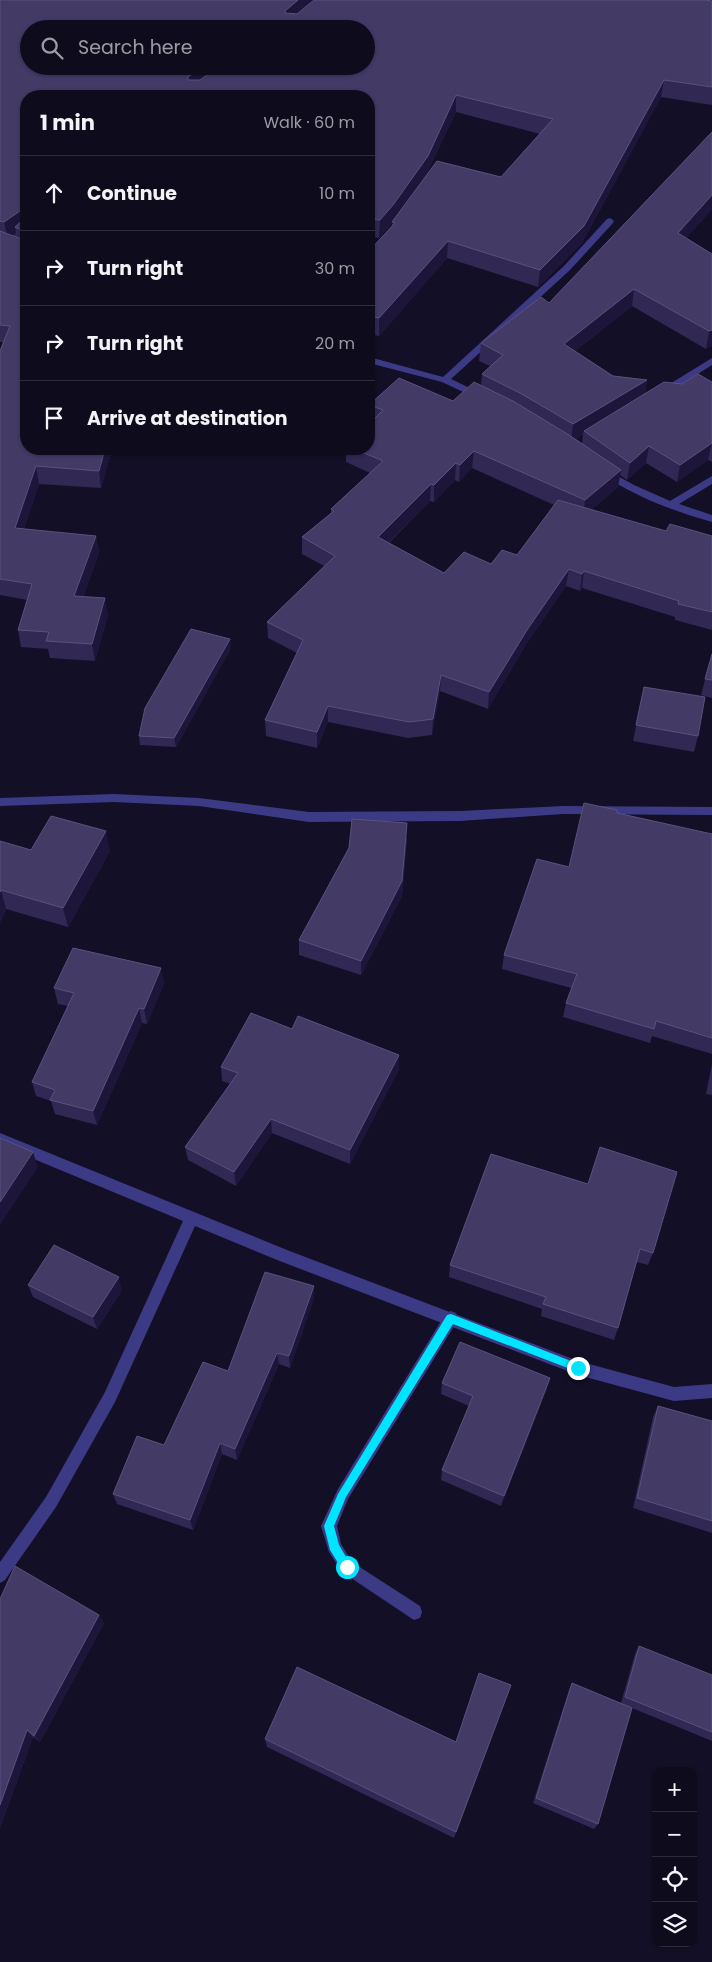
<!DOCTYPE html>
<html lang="en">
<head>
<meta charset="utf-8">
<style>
  :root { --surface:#0e0b1c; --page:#1c1929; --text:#f1f3f6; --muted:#9b9ba3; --line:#2e2b3b }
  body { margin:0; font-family:Poppins,sans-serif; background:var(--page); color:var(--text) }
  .controls { position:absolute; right:15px; bottom:15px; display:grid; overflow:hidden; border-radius:10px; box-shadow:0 1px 4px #0004 }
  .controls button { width:45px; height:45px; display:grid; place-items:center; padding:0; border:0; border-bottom:1px solid var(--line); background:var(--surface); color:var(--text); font:25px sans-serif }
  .stop { position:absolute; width:15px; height:15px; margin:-11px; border:4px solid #00e5ff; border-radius:50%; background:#fff }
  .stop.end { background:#00e5ff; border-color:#fff; box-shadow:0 1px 5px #0008 }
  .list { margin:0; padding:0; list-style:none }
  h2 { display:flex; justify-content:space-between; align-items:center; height:65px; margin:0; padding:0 20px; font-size:21px }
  h2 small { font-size:16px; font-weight:400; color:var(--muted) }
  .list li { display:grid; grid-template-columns:32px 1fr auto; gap:15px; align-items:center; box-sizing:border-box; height:75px; padding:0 20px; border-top:1px solid var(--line) }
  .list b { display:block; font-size:19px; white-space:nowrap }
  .list em { font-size:16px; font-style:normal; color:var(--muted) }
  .icon { flex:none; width:28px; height:28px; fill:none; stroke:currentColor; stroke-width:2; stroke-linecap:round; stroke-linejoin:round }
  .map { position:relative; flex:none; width:712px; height:1962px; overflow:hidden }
  .search { position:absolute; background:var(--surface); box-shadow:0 1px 4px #0004; left:20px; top:20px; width:355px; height:55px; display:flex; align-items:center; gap:12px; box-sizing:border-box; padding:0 18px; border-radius:28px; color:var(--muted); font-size:19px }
  .panel { position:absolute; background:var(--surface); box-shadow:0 1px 4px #0004; left:20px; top:90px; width:355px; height:365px; border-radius:20px }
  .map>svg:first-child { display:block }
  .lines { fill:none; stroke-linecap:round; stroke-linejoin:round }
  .service { fill:#3d3a85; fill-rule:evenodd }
  .minor { fill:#3d3a85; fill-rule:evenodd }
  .wall { fill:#312854; fill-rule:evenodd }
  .shaded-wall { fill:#1d163a }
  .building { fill:#433a66; stroke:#5a527e; fill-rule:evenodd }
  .route { fill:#00e5ff }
</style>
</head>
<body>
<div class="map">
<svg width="712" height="1962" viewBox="0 0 712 1962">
  <rect width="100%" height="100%" fill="#130f26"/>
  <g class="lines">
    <!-- service -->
    <polygon class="service" points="451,1311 456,1313 458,1318 456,1323 348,1499 337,1526 341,1544 352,1562 420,1606 422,1612 420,1618 414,1620 342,1572 329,1552 321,1526 338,1489 446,1313"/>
    <!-- minor -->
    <g class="minor">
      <polygon points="610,218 614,221 613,223 570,270 451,379 482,394 482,398 476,398 442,382 369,363 369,357 443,377 564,266 607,219"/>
      <polygon points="712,358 712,365 666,394 660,394 660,390"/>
      <path d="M 605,469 L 634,485 L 670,501 L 712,476 L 712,484 L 679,504 L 712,515 L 712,522 C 673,511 636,497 601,474 L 601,470 Z"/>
      <polygon points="114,794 199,798 309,812 460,811 563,806 712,807 712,815 563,814 460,821 309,822 199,806 114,802 0,806 0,798"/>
      <polygon points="0,1133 287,1250 578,1361 674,1387 712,1384 712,1398 674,1401 578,1375 277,1260 195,1226 115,1402 56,1507 5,1580 0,1583 0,1562 46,1497 105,1392 183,1221 0,1145"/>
    </g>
  </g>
  <!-- wall -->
  <g class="wall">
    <path d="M 0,0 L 712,1 L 712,105 L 661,97 L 582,243 L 538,287 L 447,258 L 379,336 L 369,334 L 369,251 L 392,226 L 392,223 L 379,238 L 369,236 L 369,96 L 26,96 L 26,449 L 112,449 L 101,488 L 39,484 L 24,529 L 96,536 L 99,553 L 83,597 L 108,615 L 95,661 L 50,658 L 48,649 L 21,647 L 18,630 L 27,600 L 0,595 L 0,351 L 3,342 L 0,342 ZM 366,29 L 366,66 L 29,66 ZM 456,112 L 540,134 L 501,177 L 404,206 L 427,173 Z"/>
    <path d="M 712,132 L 712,209 L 686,238 L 712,254 L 712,345 L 706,349 L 632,306 L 575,351 L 613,376 L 647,380 L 645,393 L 682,384 L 712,382 L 712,462 L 708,460 L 677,482 L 646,463 L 627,480 L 620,475 L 618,487 L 591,510 L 666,531 L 712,536 L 712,630 L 675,620 L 675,617 L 582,588 L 580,591 L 566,586 L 525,646 L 488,709 L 440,691 L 432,735 L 408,738 L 328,722 L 317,748 L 266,736 L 265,720 L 297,653 L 268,638 L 267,622 L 324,566 L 302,554 L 302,537 L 331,513 L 331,509 L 370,473 L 346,462 L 346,449 L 369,449 L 370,422 L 369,422 L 369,405 L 453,401 L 481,385 L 482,374 L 490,366 L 479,361 L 481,343 L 549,303 ZM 583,434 L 582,444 L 576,439 ZM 472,468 L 554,505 L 517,555 L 491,564 L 444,573 L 389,543 L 430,501 L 434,502 L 455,480 L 459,482 Z"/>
    <polygon points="231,648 176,747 140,745 139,736"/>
    <polygon points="712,654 712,698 701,695"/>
    <polygon points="644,687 698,736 694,752 633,741"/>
    <polygon points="617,813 712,834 712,1054 652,1036 650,1043 563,1017 566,1003 571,988 502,969 504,955 569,867"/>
    <polygon points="407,838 402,896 361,975 299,955 299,940 349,848"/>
    <polygon points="0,841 31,850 110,851 68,927 6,909 0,923"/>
    <polygon points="164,983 147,1024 142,1023 97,1125 55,1114 51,1101 36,1096 32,1082 68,1006 58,1004 54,988"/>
    <polygon points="292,1029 399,1055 399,1069 350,1164 272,1133 236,1186 188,1160 185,1147 231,1084 222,1081 221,1067"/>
    <polygon points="712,1064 712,1095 706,1094"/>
    <polygon points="491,1154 653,1253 648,1265 637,1262 618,1328 614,1340 541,1316 542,1309 449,1277 450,1265"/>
    <polygon points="28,1285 122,1290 97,1329 33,1297"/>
    <polygon points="314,1298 290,1368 279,1364 237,1460 222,1454 193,1530 117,1504 113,1494 164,1445 228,1371"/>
    <polygon points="442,1383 547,1389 501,1506 441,1480 442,1470 469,1406 441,1394"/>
    <polygon points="658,1406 712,1421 712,1533 633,1508 653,1417"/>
    <polygon points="0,1599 104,1623 40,1742 33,1737 0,1828"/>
    <polygon points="639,1646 712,1675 712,1741 632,1708 598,1824 594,1829 533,1803 569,1690 572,1683 621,1703 635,1654"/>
    <polygon points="511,1685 454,1838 267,1747 265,1739 456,1742"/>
  </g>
  <!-- shaded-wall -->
  <g class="shaded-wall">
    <polygon points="298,0 318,0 286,28 285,11"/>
    <polygon points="204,66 229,66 190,96 188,77"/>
    <polygon points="664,80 661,97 582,243 538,287 540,270"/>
    <polygon points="456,95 456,112 427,173 393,223 379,238 380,220"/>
    <polygon points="712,195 712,209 675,250 678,233"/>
    <polygon points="23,209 26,226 15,227 16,233 8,240 4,222"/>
    <polygon points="448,241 447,258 379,336 379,318"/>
    <polygon points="634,289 632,306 562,361 564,344"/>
    <polygon points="712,330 712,345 706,349 709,331"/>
    <polygon points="647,380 644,397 584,431 583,434 571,442 573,424"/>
    <polygon points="712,443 708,460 677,482 680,465"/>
    <polygon points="649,446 646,463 627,480 630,463"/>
    <polygon points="105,449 112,449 101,488 99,471"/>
    <polygon points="474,451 472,468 459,482 460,465"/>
    <polygon points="456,463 455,480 434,502 434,485"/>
    <polygon points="36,466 39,484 19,545 15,528"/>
    <polygon points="621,470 618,487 583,517 585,500"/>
    <polygon points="431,484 430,501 378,553 378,537"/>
    <polygon points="96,536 99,553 77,613 74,596"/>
    <polygon points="569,569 566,586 525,646 488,709 489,692 527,630"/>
    <polygon points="584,571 582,588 580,591 582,574"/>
    <polygon points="105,598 108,615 95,661 92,644"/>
    <polygon points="230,639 231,648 176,747 174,738"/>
    <polygon points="441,675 440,691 432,735 433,719"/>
    <polygon points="328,706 328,722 317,748 317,732"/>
    <polygon points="407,823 402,896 361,975 361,961"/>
    <polygon points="106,831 110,851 68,927 63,908"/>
    <polygon points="1,890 6,909 0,923 0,892"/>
    <polygon points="161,968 164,983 147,1024 144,1009"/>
    <polygon points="139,1008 142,1023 97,1125 93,1111"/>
    <polygon points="399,1055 399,1069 350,1164 350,1150"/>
    <polygon points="271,1119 272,1133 236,1186 234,1172"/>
    <polygon points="33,1152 38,1167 0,1225 0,1202"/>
    <polygon points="119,1277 122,1290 97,1329 93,1317"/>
    <polygon points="314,1286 314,1298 290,1368 289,1356"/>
    <polygon points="277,1353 279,1364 237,1460 235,1449"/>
    <polygon points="550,1378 547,1389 501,1506 504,1496"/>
    <polygon points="220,1443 222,1454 193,1530 190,1520"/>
    <polygon points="99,1615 104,1623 40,1742 34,1736"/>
    <polygon points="27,1730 33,1737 0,1828 0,1805"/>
  </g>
  <!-- building -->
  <g class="building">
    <path d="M 0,0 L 298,0 L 285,11 L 285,13 L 297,14 L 314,0 L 705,0 L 712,1 L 712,87 L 664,80 L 584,226 L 540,270 L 448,241 L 379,318 L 369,316 L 369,251 L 395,223 L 392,222 L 437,161 L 501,177 L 553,119 L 456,95 L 428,156 L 393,205 L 380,220 L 369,219 L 369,96 L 26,96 L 26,449 L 105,449 L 99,471 L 36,466 L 15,528 L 96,536 L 74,596 L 105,598 L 92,644 L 46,641 L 49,632 L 18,630 L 32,584 L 0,579 L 0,351 L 10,326 L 0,325 L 0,231 L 24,240 L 24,231 L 15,227 L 25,218 L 23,209 L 4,222 L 0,221 ZM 29,29 L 366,29 L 366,66 L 219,66 L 200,80 L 188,80 L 188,77 L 204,66 L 29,66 Z"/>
    <polygon points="712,132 712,195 678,233 712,254 712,330 709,331 634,289 564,344 613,376 647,380 573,424 520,393 482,374 503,355 481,343 541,297 549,303"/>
    <polygon points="698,374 712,382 712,443 680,465 649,446 630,463 584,431 664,382 682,384"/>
    <polygon points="399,378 453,401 474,382 513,401 569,435 621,470 585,500 474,451 460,465 456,463 434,485 431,484 378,537 444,573 464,552 491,564 502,550 517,555 558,500 666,531 670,524 712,536 712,612 678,604 679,601 584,571 582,574 569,569 527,630 489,692 441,675 433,719 409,722 328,706 317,732 265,720 303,640 267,622 335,556 302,537 334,511 331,509 383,461 355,449 369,449 369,424 383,410 369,405"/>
    <polygon points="191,629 230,639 174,738 139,736 145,708"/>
    <polygon points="712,654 712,680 705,679"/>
    <polygon points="644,687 705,697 698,736 636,725"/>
    <polygon points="584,803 617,810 617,813 712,834 712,1038 656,1021 654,1029 566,1003 577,974 504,955 537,859 569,867"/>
    <polygon points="51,816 106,831 63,908 1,890 0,892 0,841 31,850"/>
    <polygon points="352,819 407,823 402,881 361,961 299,940 349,848"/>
    <polygon points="73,948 161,968 144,1009 139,1008 93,1111 50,1100 55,1090 32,1082 74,993 54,988"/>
    <polygon points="251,1013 292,1029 298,1016 399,1055 350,1150 271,1119 234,1172 185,1147 238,1073 221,1067"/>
    <polygon points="0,1138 33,1152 0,1202"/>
    <polygon points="600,1147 677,1172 653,1253 640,1249 618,1328 543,1304 546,1297 450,1265 491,1154 588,1184"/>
    <polygon points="54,1245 119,1277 93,1317 28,1285"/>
    <polygon points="265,1272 314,1286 289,1356 277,1353 235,1449 220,1443 190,1520 113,1494 137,1436 164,1445 203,1362 228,1371"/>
    <polygon points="460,1342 550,1378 504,1496 442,1470 473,1396 442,1383"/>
    <polygon points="658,1406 712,1421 712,1521 637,1498"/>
    <polygon points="15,1566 99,1615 34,1736 27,1730 0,1805 0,1599"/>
    <polygon points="639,1646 712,1675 712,1732 625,1697"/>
    <polygon points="297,1667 456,1742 479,1673 511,1685 456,1832 265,1739"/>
    <polygon points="572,1683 632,1708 598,1824 536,1798"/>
  </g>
  <!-- route -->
  <polygon class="route" points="451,1314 581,1365 583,1368 578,1372 453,1324 346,1497 334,1526 339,1545 352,1567 347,1572 343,1571 330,1550 324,1526 338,1494 447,1315"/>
</svg>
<div class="controls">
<button>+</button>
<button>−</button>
<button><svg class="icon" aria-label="locate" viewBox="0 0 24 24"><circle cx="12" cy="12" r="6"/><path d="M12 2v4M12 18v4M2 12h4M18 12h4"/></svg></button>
<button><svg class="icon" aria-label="layers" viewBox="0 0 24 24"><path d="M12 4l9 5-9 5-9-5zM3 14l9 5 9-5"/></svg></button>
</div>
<div class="stop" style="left:347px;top:1567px"></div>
<div class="stop end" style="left:578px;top:1368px"></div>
<div class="search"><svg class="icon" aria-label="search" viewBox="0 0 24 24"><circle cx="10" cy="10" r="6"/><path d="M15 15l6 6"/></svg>Search here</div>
<section class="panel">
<h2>1 min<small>Walk · 60 m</small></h2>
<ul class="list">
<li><svg class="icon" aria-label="ahead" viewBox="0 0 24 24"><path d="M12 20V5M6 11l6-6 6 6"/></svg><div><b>Continue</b></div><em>10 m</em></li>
<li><svg class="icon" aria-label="right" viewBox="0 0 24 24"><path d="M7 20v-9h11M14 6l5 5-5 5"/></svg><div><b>Turn right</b></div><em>30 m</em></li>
<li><svg class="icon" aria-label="right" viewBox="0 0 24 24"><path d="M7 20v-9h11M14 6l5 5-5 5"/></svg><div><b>Turn right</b></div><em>20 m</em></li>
<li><svg class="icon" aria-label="arrive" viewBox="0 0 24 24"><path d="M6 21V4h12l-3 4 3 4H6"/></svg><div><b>Arrive at destination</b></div></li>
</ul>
</section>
</div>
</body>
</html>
